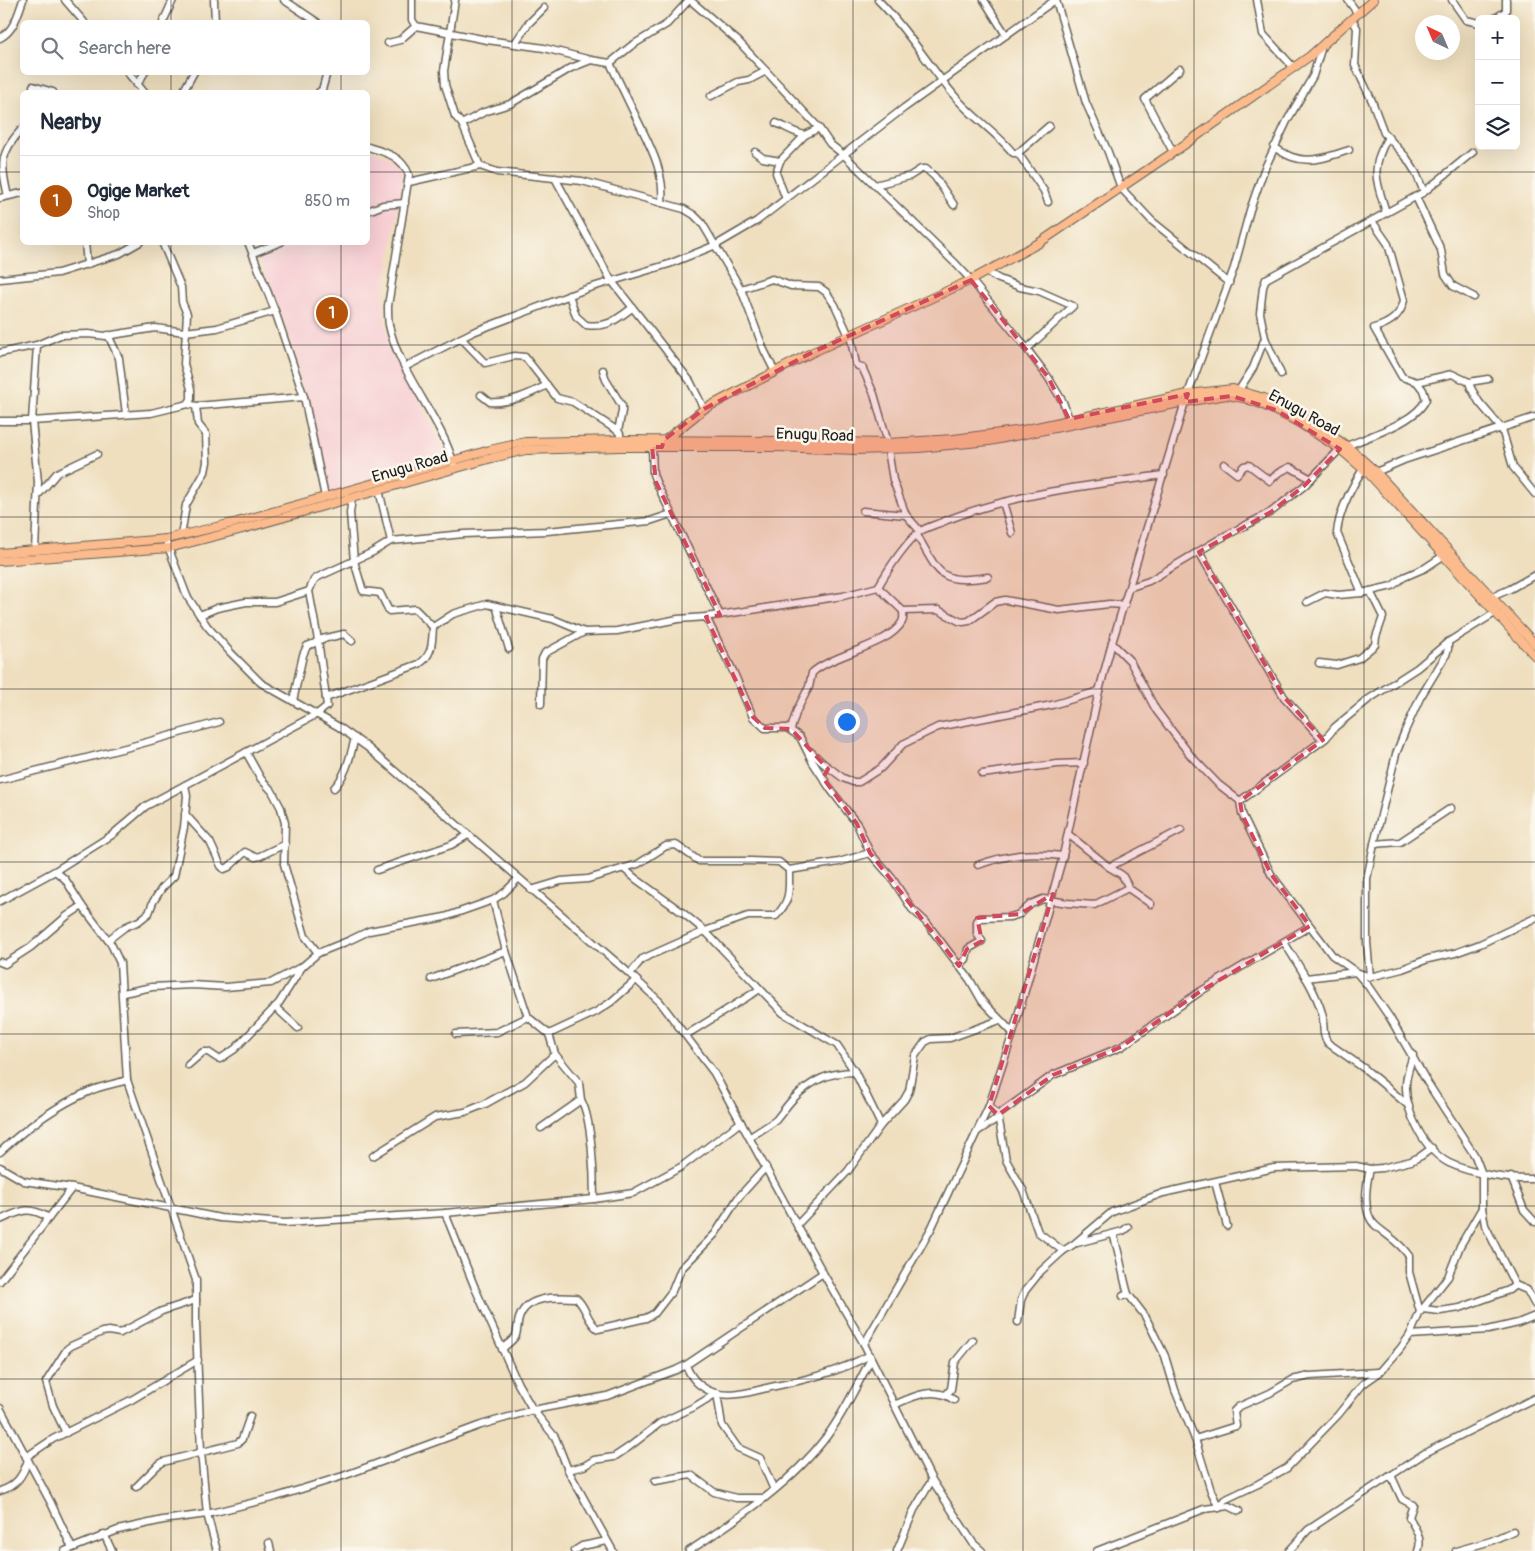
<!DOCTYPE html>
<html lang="en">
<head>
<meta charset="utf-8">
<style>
  :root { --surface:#fff; --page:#f6f6f7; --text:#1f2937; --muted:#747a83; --line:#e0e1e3; --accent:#b45309 }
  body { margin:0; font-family:Pangolin,sans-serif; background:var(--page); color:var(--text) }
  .controls { position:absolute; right:15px; top:15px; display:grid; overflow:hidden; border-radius:8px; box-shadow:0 5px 20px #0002 }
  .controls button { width:45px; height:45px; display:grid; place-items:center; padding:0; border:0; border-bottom:1px solid var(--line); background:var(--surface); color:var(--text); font:25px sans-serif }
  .compass { position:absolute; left:1415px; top:15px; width:45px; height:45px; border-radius:50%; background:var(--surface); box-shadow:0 5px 20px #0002; rotate:316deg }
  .you { position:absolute; left:846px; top:721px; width:18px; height:18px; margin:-12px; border:4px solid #fff; border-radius:50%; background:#1a73e8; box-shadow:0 0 0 8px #1a73e833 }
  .badge { display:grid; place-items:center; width:32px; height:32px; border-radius:50%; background:var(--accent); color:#fff; font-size:16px; font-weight:700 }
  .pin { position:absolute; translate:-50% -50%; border:2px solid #fff; box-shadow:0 1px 5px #0006 }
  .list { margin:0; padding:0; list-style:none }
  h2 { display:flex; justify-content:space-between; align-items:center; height:65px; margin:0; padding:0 20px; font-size:21px }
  h2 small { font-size:16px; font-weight:400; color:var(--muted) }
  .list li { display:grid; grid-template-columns:32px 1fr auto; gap:15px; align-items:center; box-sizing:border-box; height:90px; padding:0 20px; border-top:1px solid var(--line) }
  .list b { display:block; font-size:19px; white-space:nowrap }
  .list p { margin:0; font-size:16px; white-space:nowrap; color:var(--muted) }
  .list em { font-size:16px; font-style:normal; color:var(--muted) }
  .icon { flex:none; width:28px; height:28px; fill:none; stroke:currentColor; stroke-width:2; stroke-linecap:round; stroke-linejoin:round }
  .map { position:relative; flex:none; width:1535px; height:1551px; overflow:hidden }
  .search { position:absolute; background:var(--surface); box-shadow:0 5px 20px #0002; left:20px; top:20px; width:350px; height:55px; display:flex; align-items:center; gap:12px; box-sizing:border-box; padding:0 18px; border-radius:8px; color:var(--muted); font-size:19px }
  .panel { position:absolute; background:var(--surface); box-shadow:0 5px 20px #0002; left:20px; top:90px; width:350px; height:155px; border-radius:8px }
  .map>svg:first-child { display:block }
  .built { fill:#f7cfd4 }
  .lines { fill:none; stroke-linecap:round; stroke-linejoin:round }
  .minor-casing { stroke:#666055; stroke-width:9 }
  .major-casing { stroke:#666055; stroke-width:10 }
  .minor { stroke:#fff; stroke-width:6 }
  .major { stroke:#fbbb8d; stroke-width:8 }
  .marked { fill:#d1495b; fill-opacity:0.2; stroke:#d1495b; stroke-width:4; stroke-dasharray:10 6; stroke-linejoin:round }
  .grid { fill:none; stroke:#1c1c1c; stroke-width:1; stroke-opacity:0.55 }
  .labels { text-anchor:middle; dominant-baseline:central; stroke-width:5; stroke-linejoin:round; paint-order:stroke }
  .street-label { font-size:16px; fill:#1c1c1c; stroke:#fbf7ec }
</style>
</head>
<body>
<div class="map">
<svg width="1535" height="1551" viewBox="0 0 1535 1551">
  <rect width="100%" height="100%" fill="#fbf7ec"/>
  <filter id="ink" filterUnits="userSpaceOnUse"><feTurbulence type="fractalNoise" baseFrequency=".02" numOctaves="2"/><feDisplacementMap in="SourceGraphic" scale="10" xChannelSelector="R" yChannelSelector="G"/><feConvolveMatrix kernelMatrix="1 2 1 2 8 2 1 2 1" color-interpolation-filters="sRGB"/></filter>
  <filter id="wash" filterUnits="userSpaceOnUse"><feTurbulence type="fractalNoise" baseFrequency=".0096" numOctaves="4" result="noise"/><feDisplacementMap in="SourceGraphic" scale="20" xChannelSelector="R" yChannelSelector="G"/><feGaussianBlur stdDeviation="1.12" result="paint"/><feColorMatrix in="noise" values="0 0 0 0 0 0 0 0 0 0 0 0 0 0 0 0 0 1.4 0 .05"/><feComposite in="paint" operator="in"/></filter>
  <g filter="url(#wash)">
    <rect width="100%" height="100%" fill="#efdfbf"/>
    <!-- built -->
    <polygon class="built" points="368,149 400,162 403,177 383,298 386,327 403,367 448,458 327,493 292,343 252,243 368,242"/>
  </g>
  <g filter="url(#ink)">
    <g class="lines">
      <defs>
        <g id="minor">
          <polyline points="65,0 84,22"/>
          <polyline points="214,0 215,22"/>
          <polyline points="284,0 317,22"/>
          <polyline points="412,0 412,20 416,26 487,40 544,48 591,60"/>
          <polyline points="455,0 444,71 445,85 455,116 462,124 480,166"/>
          <polyline points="690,0 739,42 819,128 830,144 844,155 956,264 971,280 1017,336 1048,377 1063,402 1069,419"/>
          <path d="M 878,0 C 908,30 930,68 958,100 C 975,119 997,133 1013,153 L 1018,153 L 1044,191 L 1048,202"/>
          <polyline points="984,0 1006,35"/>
          <polyline points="1056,0 1086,103 1108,152 1121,188 1152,221 1229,283"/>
          <polyline points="1257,0 1263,34 1294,68"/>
          <polyline points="1348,0 1358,14"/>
          <polyline points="1452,0 1466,20 1479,23"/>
          <polyline points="1352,19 1357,28 1355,65 1372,101 1384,133 1406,157 1416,173 1424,192"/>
          <polyline points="1494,19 1506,11 1506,0"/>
          <polyline points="163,22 173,0"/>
          <path d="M 0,38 C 14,31 18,14 23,0"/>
          <polyline points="388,43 400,40 416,26"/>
          <polyline points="515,43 528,24 544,8"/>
          <path d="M 610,63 C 619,82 628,100 637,119 C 650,146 665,172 662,203"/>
          <polyline points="127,72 144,92"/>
          <polyline points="137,85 145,72"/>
          <polyline points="33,86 53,92"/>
          <polyline points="183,92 194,72"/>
          <polyline points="319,92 322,90 327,72"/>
          <polyline points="711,96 738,82 749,80 766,71"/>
          <path d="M 776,123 C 786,127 794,133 805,135"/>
          <polyline points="462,124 484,112 510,104 571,68 591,60 610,63 631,46 667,24 689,0"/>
          <path d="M 368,147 C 385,152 402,156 409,175 L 388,306 C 388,312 388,319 389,325 C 399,374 441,417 454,465"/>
          <path d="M 1274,147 C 1280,151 1286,155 1292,157 C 1311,164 1331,156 1349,150"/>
          <polyline points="755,152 763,158 780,161"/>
          <polyline points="1173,152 1145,99 1180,69"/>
          <polyline points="1018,153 1049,126"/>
          <polyline points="555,178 611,280 690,381 704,409"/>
          <polyline points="409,182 480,166 497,172 582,181 684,209 694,215 702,223 741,289 764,350 775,372"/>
          <polyline points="875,185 910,176 921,169 926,169 935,177 954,205"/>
          <path d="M 8,196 C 0,163 0,153 22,129"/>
          <polyline points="1416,197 1441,250 1445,274 1453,286 1474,297"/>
          <polyline points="0,198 22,193"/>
          <polyline points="786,199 776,173 780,161 805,135 819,128"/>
          <polyline points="368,211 383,205 405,203"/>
          <path d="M 1386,212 C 1376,180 1370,168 1388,137"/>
          <path d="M 1372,221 L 1388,244 L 1404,300 C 1401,316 1389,324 1374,328 L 1402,377 L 1417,382 L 1452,374 L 1469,382 L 1488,379"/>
          <polyline points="85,242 87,265"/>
          <polyline points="162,242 181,287 182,302 187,314 184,364 191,389 191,399 188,404"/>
          <polyline points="248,242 275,311 304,397 325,497"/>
          <polyline points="253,253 281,242"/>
          <polyline points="986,272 999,279 1020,287 1039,291 1073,306 1027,349"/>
          <polyline points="0,279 58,273 119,254 140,242"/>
          <polyline points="741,289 772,279 791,286 819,287 826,292 835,305 849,336"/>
          <path d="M 569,295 L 576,316 L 586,325 C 607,328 616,320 632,308"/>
          <polyline points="108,335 119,358 126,414"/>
          <polyline points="850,335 856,364 858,366 862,367 874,394 888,443"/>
          <polyline points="461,338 485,363 514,356 525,357 557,398 573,402 618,431"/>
          <polyline points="1265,338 1281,374"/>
          <polyline points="0,353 37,345 60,335 88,334 106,336 155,328 185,332 217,328 275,311"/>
          <polyline points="405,367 473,332 586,289 669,264 716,245 757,221 904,108 1055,0"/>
          <polyline points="603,370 606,380 622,406 622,411 618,431 620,434 620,440"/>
          <polyline points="1469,382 1471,388 1479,402 1502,429 1513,467 1535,494"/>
          <polyline points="1239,390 1253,368 1265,338 1260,313 1263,287 1266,279 1424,192 1473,152"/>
          <path d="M 481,395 L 490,402 C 509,404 530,394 547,385"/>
          <polyline points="0,421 32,421 151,413 188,404 196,406 304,397"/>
          <path d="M 1347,446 C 1369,436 1417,422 1426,399 L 1423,390 L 1417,382"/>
          <polyline points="652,447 653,474 656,482 720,615"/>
          <polyline points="888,450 893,480 906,515 920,531"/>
          <polyline points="1224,464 1237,474 1244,466 1249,465 1270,481 1278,473 1290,467 1311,479"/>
          <path d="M 1363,469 C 1351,488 1339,510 1337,533 L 1362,593 L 1392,586 L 1404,577 L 1425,568 L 1443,556"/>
          <polyline points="1376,472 1404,460 1535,417"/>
          <polyline points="379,490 391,541"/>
          <polyline points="38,495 57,473 97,454"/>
          <polyline points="352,498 350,513 354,561 363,591 380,593 389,611 415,609 433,627"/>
          <polyline points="1003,502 1012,533"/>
          <polyline points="863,511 906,515"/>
          <path d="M 917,535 C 940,575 939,584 988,577"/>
          <polyline points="181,536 186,505 205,472 207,462 206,434 198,424 196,406"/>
          <polyline points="167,544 187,596 207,626 231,653 261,683 339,727 367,747 630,974 660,1002 714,1073 823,1273 864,1344 932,1480 973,1543 982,1551"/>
          <polyline points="35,550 38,482 32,421 37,345"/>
          <polyline points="1199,552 1284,697 1323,740"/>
          <polyline points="878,587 903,611 938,610 959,621 963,622 969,621 995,602 1005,600 1059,610 1109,604 1125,605"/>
          <polyline points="1131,587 1149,581 1221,538 1271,512 1304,486 1340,449"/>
          <polyline points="1492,597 1510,589 1535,575"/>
          <polyline points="1307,602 1325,593 1338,595 1362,593"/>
          <polyline points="496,606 509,649"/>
          <polyline points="200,615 217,608 246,602 275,602 309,591"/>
          <polyline points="706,617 733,671 753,717 765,728 787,728 800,737 812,761 831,790 857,824 870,853 892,878 912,909 926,922 970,980 982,1001 1013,1033"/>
          <polyline points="1112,643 1130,661 1156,710 1191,756 1218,784 1240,801 1242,814 1271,874 1332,955 1356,972 1368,986 1390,1018 1427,1082 1475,1156 1482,1174 1482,1208 1485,1225 1515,1285"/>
          <polyline points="1319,663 1337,665 1359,658 1375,645 1376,637 1383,617 1370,591"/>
          <polyline points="326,698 318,640 309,591 314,580 318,577 373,552 391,541 464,534 547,531 650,521 671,514"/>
          <polyline points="293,701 303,655 307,646 315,643 318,640 344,634 352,641"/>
          <polyline points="541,704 542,659 545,653 584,632"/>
          <path d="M 791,729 L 797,710 L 809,687 L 812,673 C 832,654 889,646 902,622 C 904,619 903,614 903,611"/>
          <polyline points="810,751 823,763 843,778 853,782 859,782 881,768 903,744 938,727 1052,705 1099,691"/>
          <polyline points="246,752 261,779 272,791 281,808 285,823 284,864 305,936 318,953"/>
          <polyline points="982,774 1057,764 1084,763"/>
          <polyline points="0,780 129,747 219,722"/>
          <path d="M 334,788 C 347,774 350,756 355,738"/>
          <polyline points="1240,801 1326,738 1335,727 1369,699 1417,668 1448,642 1495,613"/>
          <polyline points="185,814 210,842 221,866 224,869 229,867 245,852 255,857 260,856 285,844"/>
          <polyline points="1068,834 1109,867 1122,875 1127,884 1128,888 1151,904"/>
          <polyline points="1374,844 1400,842 1451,808"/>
          <path d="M 978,865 C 1009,854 1031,852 1063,856"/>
          <polyline points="1109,867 1181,830"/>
          <polyline points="623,868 636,879 683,913 705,931 783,1013 837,1045 855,1072 881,1125"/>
          <polyline points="377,870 451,845 468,835"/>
          <polyline points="789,870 839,862 870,853"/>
          <polyline points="55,871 65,879 82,906 111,944 120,963 127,1080 196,1280 196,1324 201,1452 207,1514 217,1551"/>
          <path d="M 531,890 L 561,881 L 588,879 L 638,864 L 666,846 L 676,845 L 699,861 L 750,861 L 779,862 L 789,870 C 789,890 791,900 776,916 L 748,916 L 705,931 L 642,959 L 630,974"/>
          <polyline points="493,900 506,951 528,1017 549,1034 596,1012 611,1002 636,980"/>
          <path d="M 0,901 L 55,871 L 112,835 L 146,806 L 317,714 L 327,706 L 326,698 L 419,664 C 433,655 432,642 433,627 L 453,614 L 487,604 L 553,619 L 584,632 L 617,631 L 678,619 L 706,617 L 843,596 L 878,587 C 889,568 902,547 919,532 C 926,527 939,524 947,520 C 1016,493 1091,485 1164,475"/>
          <polyline points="108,940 125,927 139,921 149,913 153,902 162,888 174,876 184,827 187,796 185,785"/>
          <path d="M 1284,942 C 1297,963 1315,989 1322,1013 C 1325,1023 1321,1034 1328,1043 L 1365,1069 L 1409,1106"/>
          <polyline points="0,962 5,964 31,947 67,916 82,906"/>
          <polyline points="959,966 966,959 968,949 982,941 977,934 977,921 980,918 1010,917 1020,914 1031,904 1043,899 1068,903 1094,905 1128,888"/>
          <polyline points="1370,977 1367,942 1367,879 1374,844 1396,754 1405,731 1420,698 1446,655 1448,649 1448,642"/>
          <polyline points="1306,978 1356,972 1370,977 1402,969 1428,959 1455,953 1480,944 1535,918"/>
          <polyline points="431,979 506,951"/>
          <polyline points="123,993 152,987 192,985 226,987 271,983 303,966 318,953 348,941 369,931 445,917 493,900 504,893 518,879"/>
          <polyline points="275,1007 298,1028"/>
          <polyline points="456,1034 497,1032 528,1017"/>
          <polyline points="686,1035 760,989"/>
          <path d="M 1413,1055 C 1410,1065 1406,1075 1406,1085 C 1405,1112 1424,1150 1449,1163 C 1472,1174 1509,1180 1535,1179"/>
          <polyline points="188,1065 203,1052 208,1052 217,1058 220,1059 235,1049 279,1003 302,967"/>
          <path d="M 581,1100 C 592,1118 594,1176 594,1199"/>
          <polyline points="989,1106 998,1115 1006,1160 1023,1190 1038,1232 1063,1251"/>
          <polyline points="998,1115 1053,1075 1121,1047 1201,991 1310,926"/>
          <polyline points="541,1128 581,1100 579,1083 555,1054 549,1034"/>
          <polyline points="978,1131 998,1118"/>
          <path d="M 750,1137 C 758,1132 768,1126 776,1120 C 782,1113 787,1105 793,1099 C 812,1080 829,1072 855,1072"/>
          <path d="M 0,1152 C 27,1127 55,1106 90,1091 C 101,1086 115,1084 127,1080"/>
          <polyline points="373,1156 435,1117 465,1112 485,1104 525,1082 555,1054"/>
          <polyline points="0,1167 24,1181 72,1188 220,1218 285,1223 445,1213 594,1199 633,1193 681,1167 741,1122"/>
          <path d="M 1370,1169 C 1366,1185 1362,1213 1375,1225 C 1387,1236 1399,1241 1409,1256 L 1409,1272 L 1420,1312"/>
          <polyline points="1511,1177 1524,1210 1535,1222"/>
          <polyline points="1215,1182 1227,1226"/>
          <polyline points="445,1213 475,1288 518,1384 533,1410 555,1437 568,1470 613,1551"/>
          <path d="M 0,1220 C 21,1211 28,1205 49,1218"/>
          <polyline points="797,1225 848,1171 881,1125 904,1100 909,1091 915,1056 925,1042 931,1039 950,1038 1000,1020"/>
          <path d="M 1113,1234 C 1120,1254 1122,1274 1128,1294 L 1123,1296"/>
          <polyline points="1077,1243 1123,1231 1128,1227"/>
          <polyline points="0,1281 72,1188"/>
          <polyline points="1128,1294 1145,1316 1165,1356 1175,1390 1195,1439"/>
          <polyline points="1422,1309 1440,1311 1460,1308 1509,1290 1515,1285 1527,1290 1535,1305"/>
          <polyline points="1018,1322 1021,1300 1025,1291 1041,1271 1063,1251 1074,1244 1112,1212 1163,1193 1274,1168 1356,1166 1370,1169 1382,1168 1411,1161 1421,1156 1432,1148"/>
          <polyline points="1410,1335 1488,1330 1518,1323 1535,1316"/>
          <polyline points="864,1344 931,1229 989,1106 1013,1033 1062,860 1099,691 1112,643 1185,402 1234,268 1250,210 1264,170 1287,121 1313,76 1322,46"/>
          <path d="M 502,1349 C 506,1345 514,1340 516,1335 C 518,1329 517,1322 520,1316 C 528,1295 558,1297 576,1298 C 586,1306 587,1322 598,1329 L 646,1318 L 655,1313 L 672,1291 L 681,1269 L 715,1234 L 738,1198 L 766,1167"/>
          <path d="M 686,1365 C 691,1379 700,1388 715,1393 C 733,1398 753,1391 771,1387 C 805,1380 839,1372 870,1355"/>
          <polyline points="946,1395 951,1389 955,1362 973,1340"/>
          <path d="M 894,1405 C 914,1396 934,1386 954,1400"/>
          <polyline points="0,1408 51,1503 72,1548"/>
          <polyline points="66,1433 53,1406 46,1382 67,1349 71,1346 102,1332 109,1331 120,1333 162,1311 196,1300"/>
          <polyline points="26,1457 53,1439 133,1399 198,1360"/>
          <polyline points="568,1470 584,1466 594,1460 614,1457 629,1447 660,1423 694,1407 717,1393 722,1425 726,1431 738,1448 760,1458 774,1490"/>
          <path d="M 1391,1475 L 1402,1499 L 1413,1505 L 1409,1517 C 1415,1528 1423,1539 1418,1551"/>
          <polyline points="655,1481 691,1475 714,1492 736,1498 763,1498"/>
          <polyline points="136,1487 157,1466 163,1462 238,1443 242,1439 250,1416"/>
          <path d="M 0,1491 C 16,1486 23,1476 28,1460"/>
          <polyline points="1219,1508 1224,1500 1258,1484 1287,1468 1338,1415 1363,1384 1380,1372 1400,1349 1410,1335 1420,1312 1448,1277 1460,1246 1482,1208"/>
          <polyline points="1219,1508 1211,1491 1195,1439 1236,1426 1234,1411 1238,1407 1270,1393 1292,1380 1310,1376 1378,1372"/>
          <polyline points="104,1534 112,1551"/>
          <polyline points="269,1543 271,1551"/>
          <polyline points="65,1551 118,1530 163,1520 207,1514 276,1497 343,1476 481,1425 533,1410 607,1396 676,1370 686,1365 823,1273"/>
          <polyline points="574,1551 582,1546 607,1541"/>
          <path d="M 689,1551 C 739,1518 791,1484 827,1436 C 844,1413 857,1385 871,1359"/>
          <polyline points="897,1551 914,1510 932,1480"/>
          <polyline points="1097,1551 1204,1509 1229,1506 1239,1511"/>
          <polyline points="1289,1551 1308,1530 1425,1453 1535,1398"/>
          <polyline points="1456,1551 1491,1541 1513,1531"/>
        </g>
        <g id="major">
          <polyline points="664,441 704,409 811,353 971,280 1039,243 1184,145 1310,56 1373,0"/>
          <polyline points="0,553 166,539 237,522 490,450 525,442 620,440 778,441 888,443 954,439 1023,430 1188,394 1233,389 1264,398 1280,405 1313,423 1347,446 1376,472 1535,644"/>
          <polyline points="0,561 169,548 239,530 492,458 526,450 620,447 776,447 856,450 919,448 989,441 1185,402 1227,395 1244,398 1261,404 1296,421 1340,449 1370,475 1535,656"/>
        </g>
      </defs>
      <!-- minor casing -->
      <use href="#minor" class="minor-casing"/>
      <!-- major casing -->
      <use href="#major" class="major-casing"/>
      <!-- minor -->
      <use href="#minor" class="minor"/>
      <!-- major -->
      <use href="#major" class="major"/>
    </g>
  </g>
  <!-- marked area -->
  <path class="marked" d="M 971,280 L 1048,377 L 1069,419 L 1188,394 L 1185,402 L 1232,396 L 1276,410 L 1340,449 L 1304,486 L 1271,512 L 1199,552 L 1284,697 L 1323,740 L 1240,801 L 1242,814 L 1271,874 L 1310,926 L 1201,991 L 1121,1047 L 1053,1075 L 998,1115 L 989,1106 L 1053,894 L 1020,914 L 977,918 L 982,941 L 967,949 L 959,966 L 870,853 L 857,824 L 823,778 L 828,769 L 791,729 L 765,728 L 753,717 L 706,617 L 720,615 L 656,482 L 652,447 L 662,447 L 664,440 L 704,409 L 811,353 Z"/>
  <!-- grid -->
  <path class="grid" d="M 171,0 L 171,22M 341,0 L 341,22M 512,0 L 512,1551M 682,0 L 682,1551M 853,0 L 853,1551M 1023,0 L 1023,1551M 1194,0 L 1194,1551M 1364,0 L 1364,1551M 171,72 L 171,92M 341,72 L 341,92M 0,172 L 22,172M 368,172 L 1535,172M 171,242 L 171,1551M 341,242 L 341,1551M 0,345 L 1535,345M 0,517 L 1535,517M 0,689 L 1535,689M 0,862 L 1535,862M 0,1034 L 1535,1034M 0,1206 L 1535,1206M 0,1379 L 1535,1379"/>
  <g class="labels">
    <!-- street labels -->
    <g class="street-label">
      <text transform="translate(1304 413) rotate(29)">Enugu Road</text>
      <text transform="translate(815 435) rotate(2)">Enugu Road</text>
      <text transform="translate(410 467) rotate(-16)">Enugu Road</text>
    </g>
  </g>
</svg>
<div class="controls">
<button>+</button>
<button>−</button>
<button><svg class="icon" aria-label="layers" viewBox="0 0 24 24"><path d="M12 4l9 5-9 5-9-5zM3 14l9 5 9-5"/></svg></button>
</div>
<svg class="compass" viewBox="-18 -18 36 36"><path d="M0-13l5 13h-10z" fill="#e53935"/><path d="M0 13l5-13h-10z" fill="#747a83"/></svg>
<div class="you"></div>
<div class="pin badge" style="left:332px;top:313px">1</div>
<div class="search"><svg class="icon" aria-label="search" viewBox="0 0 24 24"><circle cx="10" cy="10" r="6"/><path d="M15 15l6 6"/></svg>Search here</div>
<section class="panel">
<h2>Nearby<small></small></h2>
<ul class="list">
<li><span class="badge">1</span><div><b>Ogige Market</b><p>Shop</p></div><em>850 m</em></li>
</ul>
</section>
</div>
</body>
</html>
